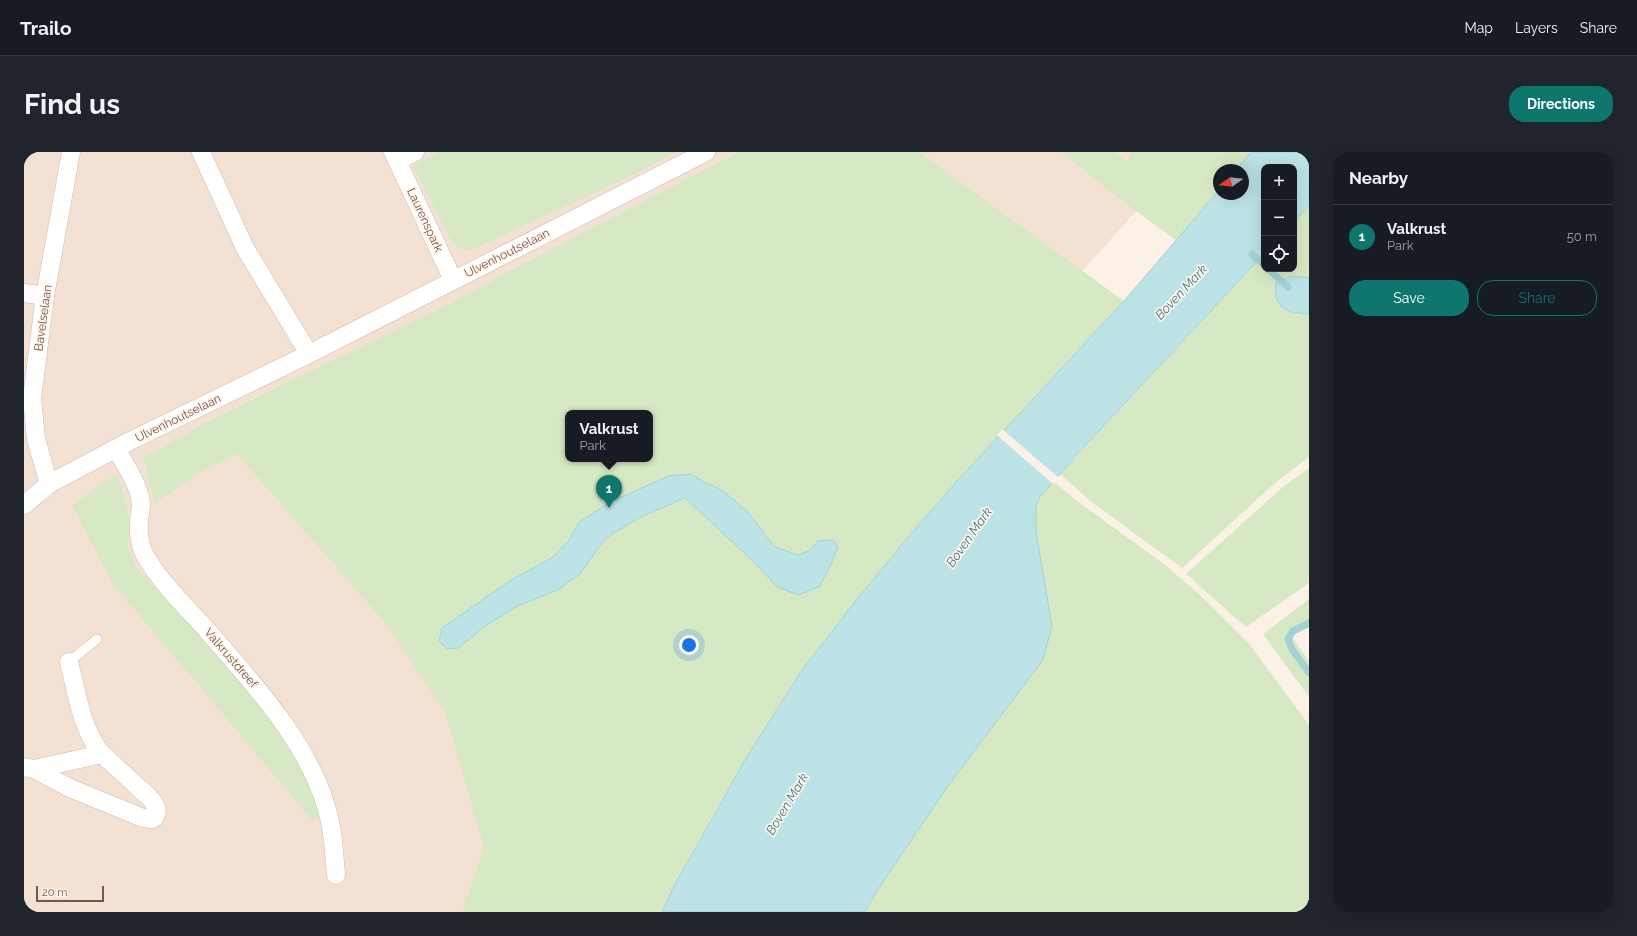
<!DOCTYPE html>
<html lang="en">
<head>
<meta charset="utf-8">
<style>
  :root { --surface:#171b24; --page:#20242c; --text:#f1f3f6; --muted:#9ea1a6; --line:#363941; --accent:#0f766e }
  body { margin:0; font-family:Raleway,sans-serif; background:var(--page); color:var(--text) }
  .controls { position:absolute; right:12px; top:12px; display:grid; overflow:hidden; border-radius:8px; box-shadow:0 4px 16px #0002 }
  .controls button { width:36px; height:36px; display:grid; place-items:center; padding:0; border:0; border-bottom:1px solid var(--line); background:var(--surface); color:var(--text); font:20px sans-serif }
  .compass { position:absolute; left:1189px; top:12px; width:36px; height:36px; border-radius:50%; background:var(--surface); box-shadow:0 4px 16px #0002; rotate:256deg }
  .scale { position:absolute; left:12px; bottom:10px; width:68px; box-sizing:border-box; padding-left:4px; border:2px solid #74564b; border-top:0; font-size:11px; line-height:14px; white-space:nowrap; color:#74564b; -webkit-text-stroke:3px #fef5ec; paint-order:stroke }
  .you { position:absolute; left:665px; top:493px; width:14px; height:14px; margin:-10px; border:3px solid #fff; border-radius:50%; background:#1a73e8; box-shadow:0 0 0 6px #1a73e833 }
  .badge { display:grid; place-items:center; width:26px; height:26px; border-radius:50%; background:var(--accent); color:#fff; font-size:13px; font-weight:700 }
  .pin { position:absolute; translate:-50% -33px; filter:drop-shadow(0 1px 2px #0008) }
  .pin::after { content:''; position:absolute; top:21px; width:14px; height:12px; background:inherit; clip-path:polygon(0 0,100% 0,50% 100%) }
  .popup { position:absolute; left:541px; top:258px; width:88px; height:52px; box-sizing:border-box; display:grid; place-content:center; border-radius:8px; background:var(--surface); filter:drop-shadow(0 1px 3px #0005); font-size:13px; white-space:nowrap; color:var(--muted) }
  .popup b { font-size:15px; color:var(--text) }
  .popup::after { content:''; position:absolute; left:50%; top:100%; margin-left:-8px; border:8px solid transparent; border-top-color:var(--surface) }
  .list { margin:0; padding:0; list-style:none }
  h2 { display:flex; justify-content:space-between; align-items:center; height:52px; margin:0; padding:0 16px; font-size:17px }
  h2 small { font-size:13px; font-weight:400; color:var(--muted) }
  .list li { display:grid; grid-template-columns:26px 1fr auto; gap:12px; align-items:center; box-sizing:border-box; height:64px; padding:0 16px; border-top:1px solid var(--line) }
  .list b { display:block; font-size:15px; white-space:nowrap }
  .list p { margin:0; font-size:13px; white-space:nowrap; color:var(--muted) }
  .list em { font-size:13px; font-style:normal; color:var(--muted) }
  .actions { display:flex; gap:8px; padding:12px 16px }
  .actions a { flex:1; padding:9px 0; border:1px solid var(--accent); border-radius:16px; text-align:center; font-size:14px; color:var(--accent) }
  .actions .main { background:var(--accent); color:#fff }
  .icon { flex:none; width:22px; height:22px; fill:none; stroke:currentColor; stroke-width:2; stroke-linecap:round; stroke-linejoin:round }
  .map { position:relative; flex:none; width:1285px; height:760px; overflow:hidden; border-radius:16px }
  header { display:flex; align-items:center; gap:24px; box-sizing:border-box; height:56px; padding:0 20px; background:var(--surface); border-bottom:1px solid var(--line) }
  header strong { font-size:19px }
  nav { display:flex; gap:22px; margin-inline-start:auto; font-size:14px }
  .intro { display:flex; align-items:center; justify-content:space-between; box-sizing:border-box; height:96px; padding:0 24px }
  h1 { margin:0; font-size:28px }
  .button { padding:10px 18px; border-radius:16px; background:var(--accent); color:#fff; font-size:14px; font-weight:700 }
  main { display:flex; gap:24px; padding:0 24px }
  aside { flex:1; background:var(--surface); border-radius:16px; box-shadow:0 4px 16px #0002 }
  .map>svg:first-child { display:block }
  .residential { fill:#f3e2d4; fill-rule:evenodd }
  .green { fill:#d7e9c4; fill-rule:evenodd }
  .water { fill:#bbe2e4; stroke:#a1d3d6 }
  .pier { fill:#fbf1e6 }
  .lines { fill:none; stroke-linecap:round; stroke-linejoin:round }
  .stream { stroke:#a1d3d6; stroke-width:7 }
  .service-casing { stroke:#cfbaaf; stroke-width:10 }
  .minor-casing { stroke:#cfbaaf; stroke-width:19 }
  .service { stroke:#fff; stroke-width:9 }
  .minor { stroke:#fff; stroke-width:18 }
  .labels { text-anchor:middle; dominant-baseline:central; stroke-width:3.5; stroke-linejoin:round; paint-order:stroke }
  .street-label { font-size:12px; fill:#74564b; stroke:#fef5ec }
  .water-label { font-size:13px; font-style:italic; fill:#407578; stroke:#fef5ec }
</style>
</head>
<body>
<header>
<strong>Trailo</strong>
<nav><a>Map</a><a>Layers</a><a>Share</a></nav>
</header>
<div class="intro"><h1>Find us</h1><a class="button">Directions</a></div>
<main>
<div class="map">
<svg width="1285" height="760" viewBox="0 0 1285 760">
  <rect width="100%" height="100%" fill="#fbf1e6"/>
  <!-- residential -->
  <path class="residential" d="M 0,0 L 1165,0 L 947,243 L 607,760 L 0,760 ZM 544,261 L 626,261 L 626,307 L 544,307 Z"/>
  <!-- green -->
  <g class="green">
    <path d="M 416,0 L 651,0 L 615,20 L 450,97 C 437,99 434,97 426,87 L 389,14 Z"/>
    <path d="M 715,0 L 895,0 L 1100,149 C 990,268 877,385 780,516 C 766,534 755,555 742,575 C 704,634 669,697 638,760 L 438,760 L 460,695 L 421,560 L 363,473 L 213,302 L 173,322 L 130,352 L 123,316 L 118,307 L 187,268 L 424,152 L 560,80 ZM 544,261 L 626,261 L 626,307 L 544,307 Z"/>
    <polygon points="1038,0 1092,0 1103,10 1108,0 1227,0 1212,18 1195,18 1195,38 1153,89 1090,43"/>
    <polygon points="1285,54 1285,126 1267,124 1252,131 1273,163 1285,162 1285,305 1252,330 1158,416 1069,351 1036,322 1240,102 1240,117 1270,117 1270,70"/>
    <polygon points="1285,316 1285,431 1222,475 1162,422 1260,334"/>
    <polygon points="94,322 105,367 104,394 112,415 232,546 282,620 299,665 288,668 89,432 48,353 74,334"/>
    <path d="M 1029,329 L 1049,346 L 1140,412 L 1176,443 L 1226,493 L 1285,573 L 1285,760 L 841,760 L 855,736 L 924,634 L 1019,508 L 1011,367 C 1013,349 1017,342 1029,329 Z"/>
    <polygon points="1285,447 1285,472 1265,481 1285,509 1285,545 1239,482"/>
  </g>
  <!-- water -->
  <g class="water">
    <polygon points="1227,0 1285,0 1285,54 1270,70 1270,15 1240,15 1240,102 1049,307 1016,345 1012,355 1012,380 1028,474 1019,508 924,634 855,736 841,760 638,760 650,734 722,606 778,518 833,447 885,384 933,329 1100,149 1195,38 1195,42 1219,42 1219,18 1212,18"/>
    <path d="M 1267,124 L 1285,126 L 1285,162 C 1264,163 1248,155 1252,131 Z"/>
    <polygon points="668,322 678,329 698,338 724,360 750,394 773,403 785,399 794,389 809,388 814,395 807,413 795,435 774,443 753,435 732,412 661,346 617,365 593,379 581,387 556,422 533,438 492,455 463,473 434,496 423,497 415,489 418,476 487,428 529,405 545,388 555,370 585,351 644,324"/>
  </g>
  <!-- pier -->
  <polygon class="pier" points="978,277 1035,326 1029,332 973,283"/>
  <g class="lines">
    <!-- stream -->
    <g class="stream">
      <polyline points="1228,102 1240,113"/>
      <polyline points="1244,117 1264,135"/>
      <polyline points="1285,471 1269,479 1264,487 1268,497 1285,521"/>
    </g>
    <defs>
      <polyline id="service" points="45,510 73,487"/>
      <g id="minor">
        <polyline points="177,0 221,96 285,202"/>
        <polyline points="369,0 429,128"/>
        <polyline points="373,9 391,0"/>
        <polyline points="0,141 21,144"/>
        <path d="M 92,296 C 101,313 115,332 117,352 C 117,358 115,364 115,370 C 114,381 116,396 122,405 C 138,432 161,454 182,477 C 227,529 282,587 302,654 C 309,676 310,700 312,723"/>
        <polyline points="25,332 12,287 8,246 21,144 47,0"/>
        <polyline points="0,353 25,332 108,288 285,202 682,0"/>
        <path d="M 0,615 L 10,617 L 46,636 L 119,666 L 128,667 L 131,665 C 135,658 131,652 126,646 L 78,602"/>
        <path d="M 10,617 L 78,602 C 57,576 53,542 45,510"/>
      </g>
    </defs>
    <!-- service casing -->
    <use href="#service" class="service-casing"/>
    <!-- minor casing -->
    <use href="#minor" class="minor-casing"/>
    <!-- service -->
    <use href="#service" class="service"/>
    <!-- minor -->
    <use href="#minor" class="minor"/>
  </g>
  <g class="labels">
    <!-- street labels -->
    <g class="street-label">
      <text transform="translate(401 68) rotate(65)">Laurenspark</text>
      <text transform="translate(483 101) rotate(-27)">Ulvenhoutselaan</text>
      <text transform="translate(19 166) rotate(-82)">Bavelselaan</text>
      <text transform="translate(154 266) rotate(-26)">Ulvenhoutselaan</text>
      <text transform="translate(207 506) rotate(49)">Valkrustdreef</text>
    </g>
    <!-- water labels -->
    <g class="water-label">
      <text transform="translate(1157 140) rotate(-47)">Boven Mark</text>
      <text transform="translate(945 385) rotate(-55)">Boven Mark</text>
      <text transform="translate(763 652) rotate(-59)">Boven Mark</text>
    </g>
  </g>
</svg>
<div class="controls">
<button>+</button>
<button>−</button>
<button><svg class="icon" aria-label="locate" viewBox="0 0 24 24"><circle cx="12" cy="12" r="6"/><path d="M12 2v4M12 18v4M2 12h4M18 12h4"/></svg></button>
</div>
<svg class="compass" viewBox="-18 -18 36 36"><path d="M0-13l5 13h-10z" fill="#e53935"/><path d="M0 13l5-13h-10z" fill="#9ea1a6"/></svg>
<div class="scale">20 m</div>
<div class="you"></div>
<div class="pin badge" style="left:585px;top:356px">1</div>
<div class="popup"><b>Valkrust</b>Park</div>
</div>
<aside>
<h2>Nearby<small></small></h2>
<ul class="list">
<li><span class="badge">1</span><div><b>Valkrust</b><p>Park</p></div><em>50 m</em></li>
</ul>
<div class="actions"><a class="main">Save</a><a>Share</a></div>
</aside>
</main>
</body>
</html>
